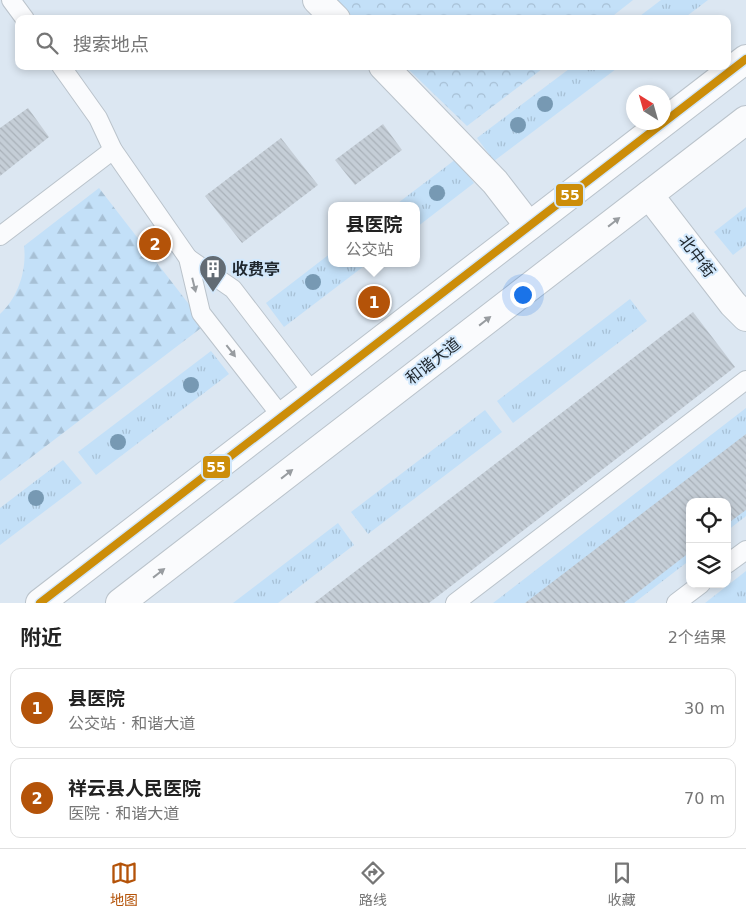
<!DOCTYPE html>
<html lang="zh">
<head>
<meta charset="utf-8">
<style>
  :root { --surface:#fff; --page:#f6f6f6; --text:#222; --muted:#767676; --line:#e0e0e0; --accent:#b45309 }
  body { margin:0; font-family:"DejaVu Sans","Noto Sans SC",sans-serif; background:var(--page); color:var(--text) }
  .controls { position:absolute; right:15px; bottom:15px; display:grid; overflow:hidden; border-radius:10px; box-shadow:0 2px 8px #0003 }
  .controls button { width:45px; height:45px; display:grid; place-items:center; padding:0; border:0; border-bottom:1px solid var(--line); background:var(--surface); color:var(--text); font:25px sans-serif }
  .compass { position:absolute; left:626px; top:85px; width:45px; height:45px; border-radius:50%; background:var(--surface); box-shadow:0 2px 8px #0003; rotate:323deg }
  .you { position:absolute; left:522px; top:294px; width:18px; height:18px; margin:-12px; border:4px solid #fff; border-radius:50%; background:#1a73e8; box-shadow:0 0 0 8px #1a73e833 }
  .badge { display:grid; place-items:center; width:32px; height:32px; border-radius:50%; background:var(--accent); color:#fff; font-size:16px; font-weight:700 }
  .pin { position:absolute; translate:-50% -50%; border:2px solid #fff; box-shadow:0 1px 5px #0006 }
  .popup { position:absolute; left:328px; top:202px; width:92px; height:65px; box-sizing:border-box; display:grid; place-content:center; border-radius:10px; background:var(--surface); filter:drop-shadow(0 1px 4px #0005); font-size:16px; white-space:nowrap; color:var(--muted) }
  .popup b { font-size:19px; color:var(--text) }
  .popup::after { content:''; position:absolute; left:50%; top:100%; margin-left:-10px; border:10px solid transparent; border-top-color:var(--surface) }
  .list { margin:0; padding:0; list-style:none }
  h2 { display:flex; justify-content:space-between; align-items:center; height:65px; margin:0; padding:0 20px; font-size:21px }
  h2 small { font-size:16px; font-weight:400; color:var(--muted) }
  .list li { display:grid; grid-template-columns:32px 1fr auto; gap:15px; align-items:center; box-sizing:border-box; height:80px; margin:0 10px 10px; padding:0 10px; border:1px solid var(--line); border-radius:10px }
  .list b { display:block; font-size:19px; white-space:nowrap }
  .list p { margin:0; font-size:16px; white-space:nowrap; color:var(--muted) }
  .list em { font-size:16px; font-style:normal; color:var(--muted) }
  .icon { flex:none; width:28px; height:28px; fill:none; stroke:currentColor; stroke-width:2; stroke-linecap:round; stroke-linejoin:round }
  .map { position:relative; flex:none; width:746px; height:603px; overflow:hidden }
  .search { position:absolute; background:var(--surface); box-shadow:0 2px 8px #0003; left:15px; right:15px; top:15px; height:55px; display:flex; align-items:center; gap:12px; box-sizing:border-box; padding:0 18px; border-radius:10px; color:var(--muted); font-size:19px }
  .sheet { height:245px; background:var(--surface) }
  nav { display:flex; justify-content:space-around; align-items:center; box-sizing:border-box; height:70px; border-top:1px solid var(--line); background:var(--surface); font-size:14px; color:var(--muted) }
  nav a { display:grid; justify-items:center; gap:2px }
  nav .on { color:var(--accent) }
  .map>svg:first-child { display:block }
  .grass { fill:url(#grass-tufts) }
  .forest { fill:url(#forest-firs) }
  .park { fill:url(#park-crowns) }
  .building { fill:url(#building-back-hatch) }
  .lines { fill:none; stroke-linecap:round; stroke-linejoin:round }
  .lane-casing { stroke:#bac3cb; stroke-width:20 }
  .street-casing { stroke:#bac3cb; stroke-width:30 }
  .primary-casing { stroke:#bac3cb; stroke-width:30 }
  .lane { stroke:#fafbfd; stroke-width:18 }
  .street { stroke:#fafbfd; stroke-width:28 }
  .primary { stroke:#fafbfd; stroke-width:28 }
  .bus-1-casing { stroke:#d2e8fc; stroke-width:11 }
  .bus-1 { stroke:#cc8d09; stroke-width:8 }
  .tree { fill:#7799b3 }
  .oneway { fill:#989ca0 }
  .labels { text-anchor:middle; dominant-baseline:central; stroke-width:4; stroke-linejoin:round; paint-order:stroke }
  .street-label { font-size:16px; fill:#20282f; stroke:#d2e8fc }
  .poi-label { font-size:16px; font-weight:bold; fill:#20282f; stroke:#d2e8fc; text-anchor:start }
  .line-badge { stroke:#d2e8fc; stroke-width:2 }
  .badge-label { font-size:14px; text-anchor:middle; font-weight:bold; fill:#fff }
</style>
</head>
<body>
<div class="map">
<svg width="746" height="603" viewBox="0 0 746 603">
  <defs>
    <pattern id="grass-tufts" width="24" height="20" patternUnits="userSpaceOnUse" patternTransform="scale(1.25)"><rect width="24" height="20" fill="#c3e0f8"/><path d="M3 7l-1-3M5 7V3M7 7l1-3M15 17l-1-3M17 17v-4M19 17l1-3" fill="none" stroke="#a7c0d5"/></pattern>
    <pattern id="forest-firs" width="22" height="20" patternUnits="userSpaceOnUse" patternTransform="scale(1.25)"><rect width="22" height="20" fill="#c3e0f8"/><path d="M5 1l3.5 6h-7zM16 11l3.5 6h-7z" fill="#a7c0d5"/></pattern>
    <pattern id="park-crowns" width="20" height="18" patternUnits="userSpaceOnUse" patternTransform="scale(1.25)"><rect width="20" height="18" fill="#c3e0f8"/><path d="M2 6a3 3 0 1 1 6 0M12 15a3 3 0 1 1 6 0" fill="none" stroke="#a7c0d5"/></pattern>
    <pattern id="building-back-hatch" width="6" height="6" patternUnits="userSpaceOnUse" patternTransform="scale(1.25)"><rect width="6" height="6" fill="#c5ced7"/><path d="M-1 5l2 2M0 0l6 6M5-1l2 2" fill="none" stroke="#a9b1b9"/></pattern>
  </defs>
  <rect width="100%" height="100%" fill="#dce7f2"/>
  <!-- grass -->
  <g class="grass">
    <polygon points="661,0 708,0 683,19 636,19"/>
    <polygon points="573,66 620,66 494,161 477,138"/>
    <polygon points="456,159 474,183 417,227 416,206 394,206"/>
    <polygon points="746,207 746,245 733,255 714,232"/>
    <polygon points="331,253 332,263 368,263 284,327 266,303"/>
    <polygon points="630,299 647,321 513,423 497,401"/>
    <polygon points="211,351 229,374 96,475 78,452"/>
    <polygon points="746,408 746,516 727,531 727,502 690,502 690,560 634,603 493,603"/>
    <polygon points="485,410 502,432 368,534 351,512"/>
    <polygon points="63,460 82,483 0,545 0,508"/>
    <polygon points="338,523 354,545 278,603 233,603"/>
    <polygon points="746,571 746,603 705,603"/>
  </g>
  <!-- forest -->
  <path class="forest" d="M 99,188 L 205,325 L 0,481 L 0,314 C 18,298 27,270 24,246 Z"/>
  <!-- park -->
  <g class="park">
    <polygon points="335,0 633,0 609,19 355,19"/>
    <polygon points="405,66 546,66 467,126"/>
  </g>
  <!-- building -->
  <g class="building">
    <polygon points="28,108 49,137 0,176 0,128"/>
    <polygon points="383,124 402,150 355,185 335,160"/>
    <polygon points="281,138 318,185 242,243 205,196"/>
    <polygon points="693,312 735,367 672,416 429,603 314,603"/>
    <polygon points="746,434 746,510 727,524 727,502 690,502 690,552 624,603 525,603"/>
  </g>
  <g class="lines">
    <defs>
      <g id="lane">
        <polyline points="11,0 25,19"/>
        <polyline points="61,66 98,118 113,150 188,258 201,313 282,417"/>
        <polyline points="0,236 113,150"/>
        <polyline points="188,258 233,289 313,393"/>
        <polyline points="727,564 746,550"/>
        <polyline points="455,603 746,380"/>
        <polyline points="676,603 701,584"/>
      </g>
      <g id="street">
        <polyline points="317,0 336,19"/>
        <polyline points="383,66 495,182 529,226"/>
        <polyline points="649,195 733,304 746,317"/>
      </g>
      <g id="primary">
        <polyline points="40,603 746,59"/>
        <polyline points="120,603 746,120"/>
      </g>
    </defs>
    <!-- lane casing -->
    <use href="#lane" class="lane-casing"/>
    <!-- street casing -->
    <use href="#street" class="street-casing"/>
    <!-- primary casing -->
    <use href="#primary" class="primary-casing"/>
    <!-- lane -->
    <use href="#lane" class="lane"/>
    <!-- street -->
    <use href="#street" class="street"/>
    <!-- primary -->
    <use href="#primary" class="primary"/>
    <defs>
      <polyline id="bus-1" points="40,603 746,59"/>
    </defs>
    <!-- bus-1 casing -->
    <use href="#bus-1" class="bus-1-casing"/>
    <!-- bus-1 -->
    <use href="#bus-1" class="bus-1"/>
  </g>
  <!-- trees -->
  <g class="tree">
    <circle cx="545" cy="104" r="8"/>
    <circle cx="518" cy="125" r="8"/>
    <circle cx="437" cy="193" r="8"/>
    <circle cx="313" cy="282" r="8"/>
    <circle cx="191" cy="385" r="8"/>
    <circle cx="118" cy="442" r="8"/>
    <circle cx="36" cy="498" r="8"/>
  </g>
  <!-- one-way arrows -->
  <defs><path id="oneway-solid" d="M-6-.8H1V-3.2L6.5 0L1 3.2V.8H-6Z" transform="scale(1.25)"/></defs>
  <g class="oneway">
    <use href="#oneway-solid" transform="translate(614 222) rotate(-38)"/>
    <use href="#oneway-solid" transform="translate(194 285) rotate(76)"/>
    <use href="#oneway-solid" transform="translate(485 321) rotate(-38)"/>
    <use href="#oneway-solid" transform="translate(231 351) rotate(52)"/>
    <use href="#oneway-solid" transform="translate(287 474) rotate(-38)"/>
    <use href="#oneway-solid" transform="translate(159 573) rotate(-38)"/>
  </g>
  <!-- icons -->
  <defs>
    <symbol id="building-pin" viewBox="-11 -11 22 30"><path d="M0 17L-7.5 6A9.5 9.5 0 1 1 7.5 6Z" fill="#626b73" stroke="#d2e8fc"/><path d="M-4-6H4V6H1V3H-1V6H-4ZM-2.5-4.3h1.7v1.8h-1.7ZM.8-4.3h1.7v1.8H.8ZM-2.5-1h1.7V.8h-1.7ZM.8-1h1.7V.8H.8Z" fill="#fff"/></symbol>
  </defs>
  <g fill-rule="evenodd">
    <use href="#building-pin" x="197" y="253" width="32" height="43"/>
  </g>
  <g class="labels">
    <!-- street labels -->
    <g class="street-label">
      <text transform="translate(697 256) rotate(53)">北中街</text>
      <text transform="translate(433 361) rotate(-38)">和谐大道</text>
    </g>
    <!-- poi labels -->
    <g class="poi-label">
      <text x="232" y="269">收费亭</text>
    </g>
  </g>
  <g class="line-badge">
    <rect x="555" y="183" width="29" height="24" rx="5" fill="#cc8d09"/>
    <rect x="202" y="455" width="29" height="24" rx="5" fill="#cc8d09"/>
  </g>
  <g class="badge-label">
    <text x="570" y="200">55</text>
    <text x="216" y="472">55</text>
  </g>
</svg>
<div class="controls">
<button><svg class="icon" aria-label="locate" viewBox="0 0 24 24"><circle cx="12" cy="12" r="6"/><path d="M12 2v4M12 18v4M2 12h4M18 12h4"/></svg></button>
<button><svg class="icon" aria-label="layers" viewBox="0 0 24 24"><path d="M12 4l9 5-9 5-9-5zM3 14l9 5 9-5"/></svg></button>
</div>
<svg class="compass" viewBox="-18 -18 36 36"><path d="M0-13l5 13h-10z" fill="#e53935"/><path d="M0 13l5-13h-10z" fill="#767676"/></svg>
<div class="you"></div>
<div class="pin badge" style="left:374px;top:302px">1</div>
<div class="popup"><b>县医院</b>公交站</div>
<div class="pin badge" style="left:155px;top:244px">2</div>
<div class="search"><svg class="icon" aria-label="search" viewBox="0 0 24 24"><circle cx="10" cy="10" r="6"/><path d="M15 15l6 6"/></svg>搜索地点</div>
</div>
<section class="sheet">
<h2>附近<small>2个结果</small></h2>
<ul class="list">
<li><span class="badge">1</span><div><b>县医院</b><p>公交站 · 和谐大道</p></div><em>30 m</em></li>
<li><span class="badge">2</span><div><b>祥云县人民医院</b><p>医院 · 和谐大道</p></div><em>70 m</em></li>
</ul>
</section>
<nav>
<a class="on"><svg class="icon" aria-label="map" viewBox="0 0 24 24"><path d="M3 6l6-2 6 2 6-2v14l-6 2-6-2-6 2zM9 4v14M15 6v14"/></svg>地图</a>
<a><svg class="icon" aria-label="directions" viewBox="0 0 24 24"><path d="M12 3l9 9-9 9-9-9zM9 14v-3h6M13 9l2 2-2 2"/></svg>路线</a>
<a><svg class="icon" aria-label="saved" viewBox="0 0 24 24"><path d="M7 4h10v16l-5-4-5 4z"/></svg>收藏</a>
</nav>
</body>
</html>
